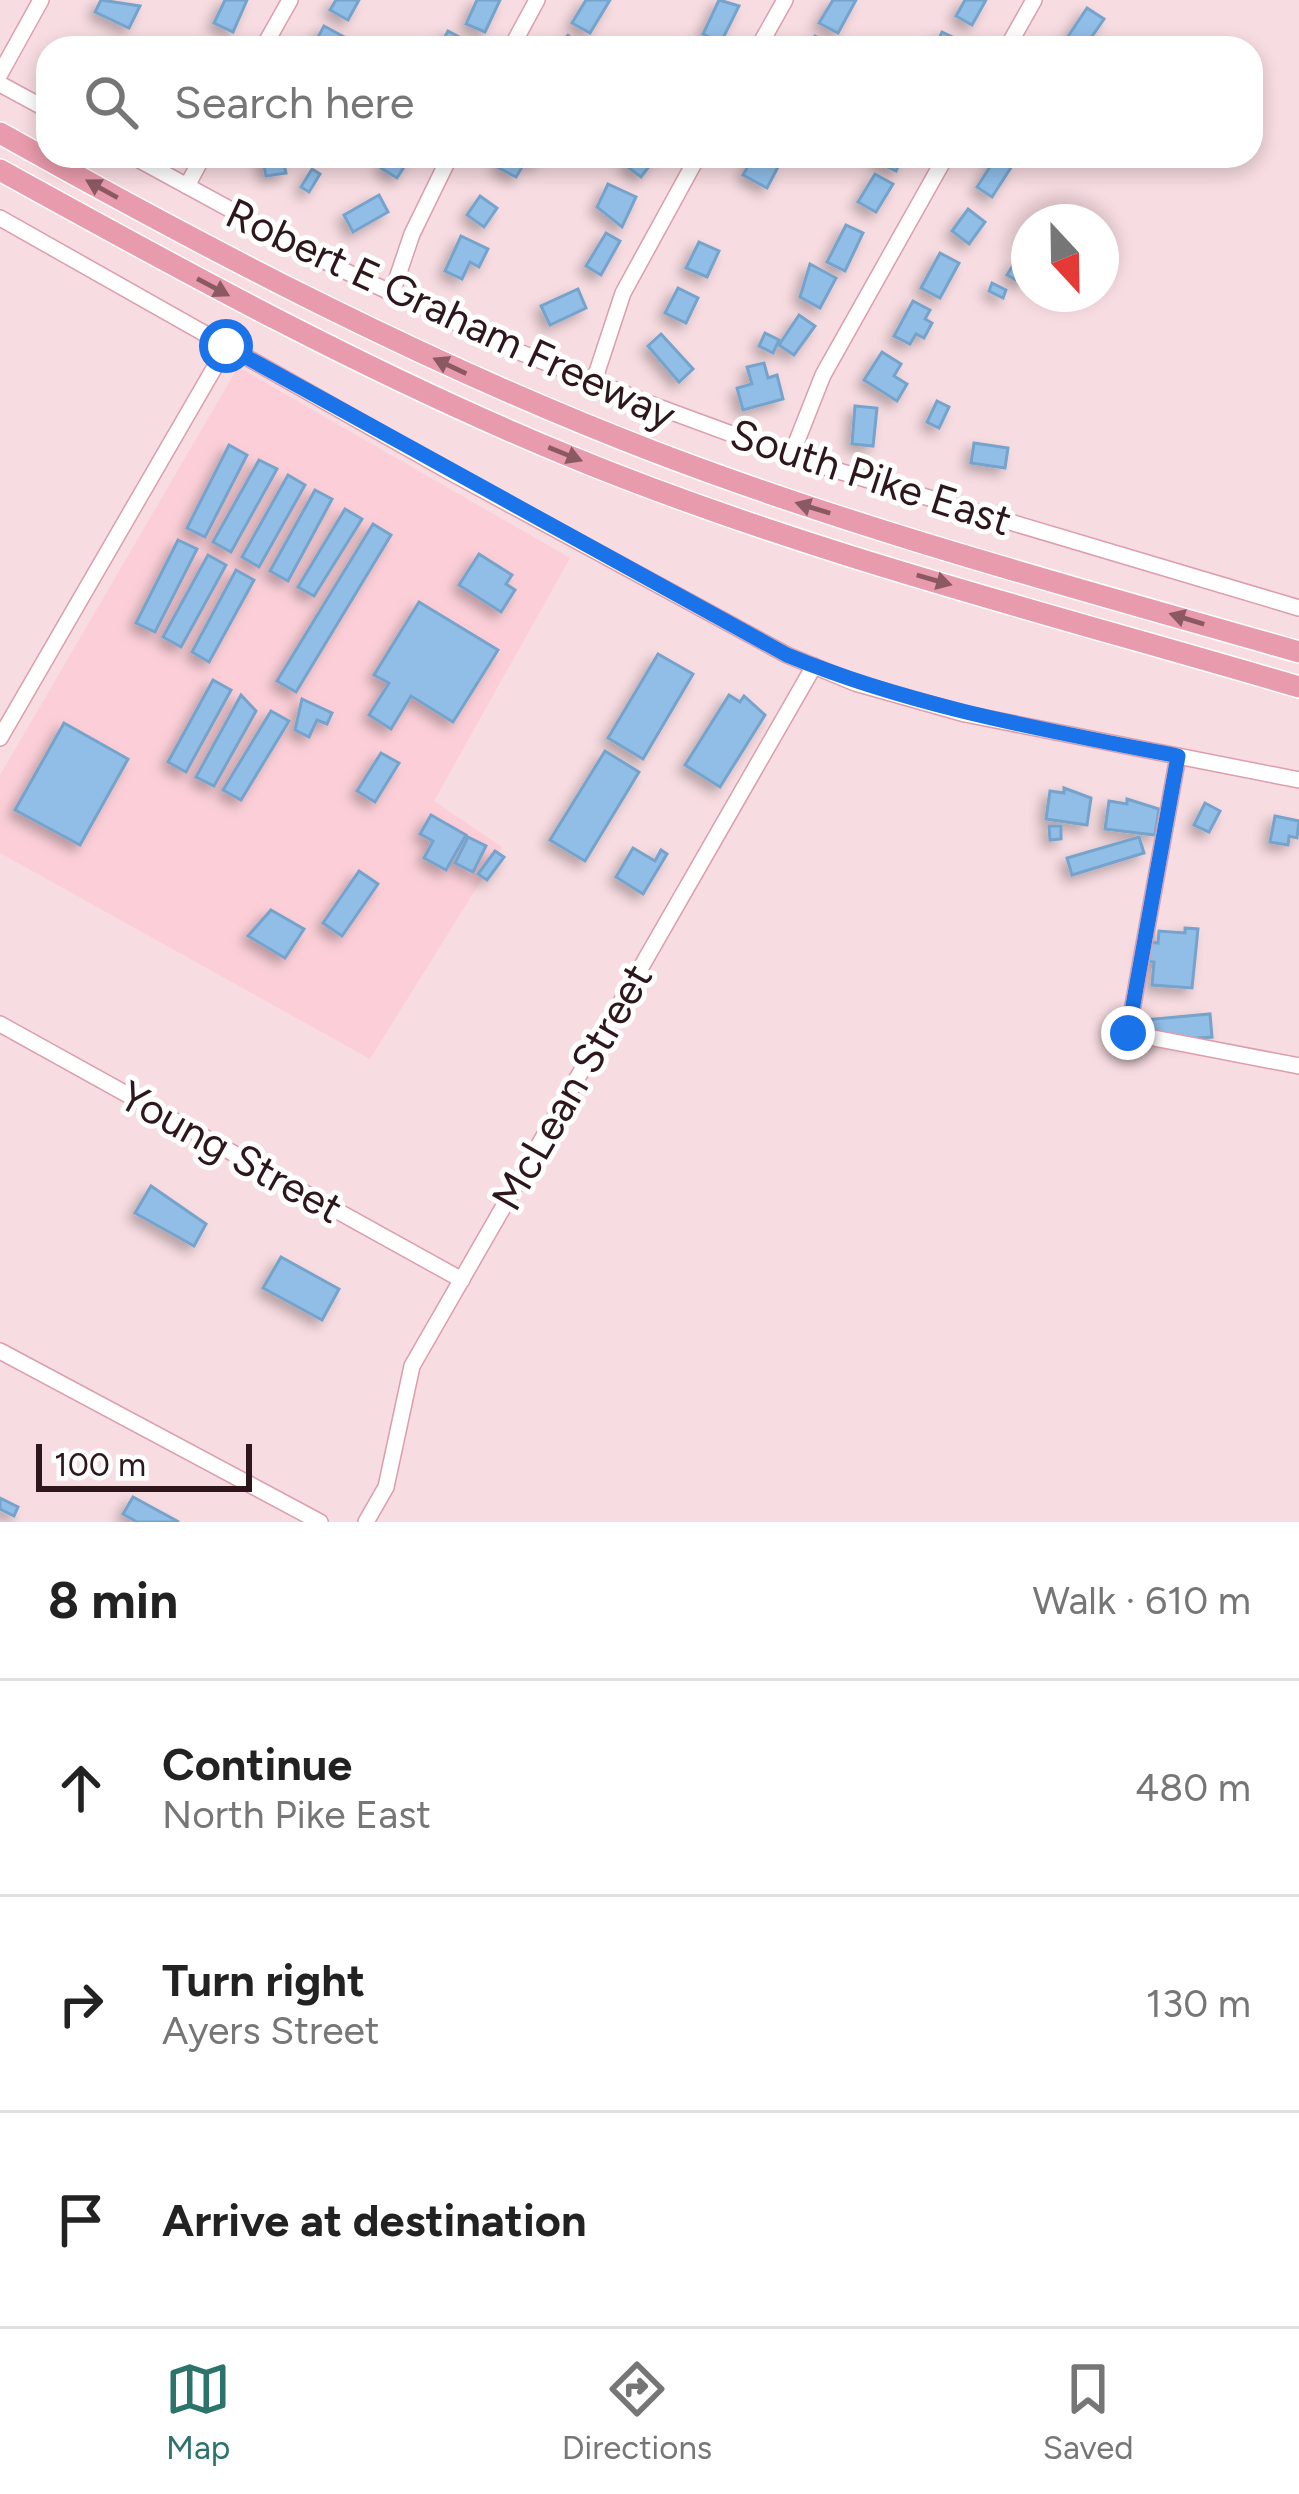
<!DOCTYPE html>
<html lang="en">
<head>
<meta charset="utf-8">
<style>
  :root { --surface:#fff; --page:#f2f2f2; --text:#222; --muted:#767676; --line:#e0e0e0; --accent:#2b736b }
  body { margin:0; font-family:Figtree,sans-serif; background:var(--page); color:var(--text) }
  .compass { position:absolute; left:1011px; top:204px; width:108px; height:108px; border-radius:50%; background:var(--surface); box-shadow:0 6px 18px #0003; rotate:158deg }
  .scale { position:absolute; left:36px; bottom:30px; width:216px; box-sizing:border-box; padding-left:12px; border:6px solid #2e171c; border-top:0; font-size:33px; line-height:42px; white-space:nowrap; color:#2e171c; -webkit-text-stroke:9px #fff; paint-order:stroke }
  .stop { position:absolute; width:36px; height:36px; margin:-27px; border:9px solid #1a73e8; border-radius:50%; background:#fff }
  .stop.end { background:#1a73e8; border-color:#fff; box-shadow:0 3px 12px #0008 }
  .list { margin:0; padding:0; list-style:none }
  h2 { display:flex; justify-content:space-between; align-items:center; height:156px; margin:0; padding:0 48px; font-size:51px }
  h2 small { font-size:39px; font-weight:400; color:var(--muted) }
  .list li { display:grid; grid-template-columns:78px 1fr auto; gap:36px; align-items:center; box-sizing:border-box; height:216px; padding:0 48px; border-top:3px solid var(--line) }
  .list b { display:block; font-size:45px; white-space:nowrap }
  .list p { margin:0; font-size:39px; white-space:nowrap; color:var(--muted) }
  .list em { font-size:39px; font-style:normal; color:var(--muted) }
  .icon { flex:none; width:66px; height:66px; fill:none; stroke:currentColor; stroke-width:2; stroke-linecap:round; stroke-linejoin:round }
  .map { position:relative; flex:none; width:1299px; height:1522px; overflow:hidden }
  .search { position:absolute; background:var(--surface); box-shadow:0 6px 18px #0003; left:36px; right:36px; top:36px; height:132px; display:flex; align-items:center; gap:30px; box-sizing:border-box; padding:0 42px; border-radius:36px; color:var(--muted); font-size:45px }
  .sheet { height:804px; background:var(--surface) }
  nav { display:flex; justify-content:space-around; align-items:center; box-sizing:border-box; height:168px; border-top:3px solid var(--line); background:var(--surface); font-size:33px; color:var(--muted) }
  nav a { display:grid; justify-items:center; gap:6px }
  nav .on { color:var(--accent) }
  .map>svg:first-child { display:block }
  .built { fill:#fccfd8 }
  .building { fill:#90bee7; stroke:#75a3cb; stroke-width:3; filter:url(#shadow) }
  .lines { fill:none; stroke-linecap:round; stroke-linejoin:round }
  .minor-casing { stroke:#dd9eab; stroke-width:18 }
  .highway-casing { stroke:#fff; stroke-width:24 }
  .minor { stroke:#fff; stroke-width:15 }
  .highway { stroke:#e89bac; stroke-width:21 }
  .oneway { fill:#8b5964 }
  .route { stroke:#1a73e8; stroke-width:15 }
  .labels { text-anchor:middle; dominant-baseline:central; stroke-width:10; stroke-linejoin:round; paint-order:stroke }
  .street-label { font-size:42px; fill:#2e171c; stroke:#fff }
</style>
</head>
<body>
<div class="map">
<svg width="1299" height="1522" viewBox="0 0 1299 1522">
  <defs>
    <filter id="shadow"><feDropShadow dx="-6" dy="6" stdDeviation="6" flood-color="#0004"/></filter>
  </defs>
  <rect width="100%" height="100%" fill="#f7dce1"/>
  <!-- built -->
  <polygon class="built" points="238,367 570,558 434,801 502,847 370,1059 0,853 0,775"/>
  <!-- building -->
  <g class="building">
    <polygon points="101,0 140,6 129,28 95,12"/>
    <polygon points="225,0 247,0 233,32 214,23"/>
    <polygon points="336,0 359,0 348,20 330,10"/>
    <polygon points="477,0 500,0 485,32 466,24"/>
    <polygon points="586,0 610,0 590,33 572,23"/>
    <polygon points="719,0 739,6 721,42 703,34"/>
    <polygon points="833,0 856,0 838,33 819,23"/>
    <polygon points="965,0 986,0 972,25 956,16"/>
    <polygon points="1087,8 1104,19 1084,48 1070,48 1063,44"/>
    <polygon points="324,26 359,45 358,48 312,48"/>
    <polygon points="448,31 471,43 469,48 439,48"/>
    <polygon points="942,32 961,41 957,48 935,48"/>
    <polygon points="568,35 582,48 556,48"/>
    <polygon points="815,36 832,45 830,48 808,48"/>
    <polygon points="262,156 290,156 283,160 286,173 266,176"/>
    <polygon points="389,156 411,156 397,178 381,168"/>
    <polygon points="503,156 541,156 536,165 527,159 516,177 497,167"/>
    <polygon points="632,156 657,156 641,177 625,165"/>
    <polygon points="754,156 776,156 772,164 778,167 767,188 743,175"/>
    <polygon points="880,156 903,156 896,171 877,162"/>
    <polygon points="997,156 1012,166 992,197 977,187"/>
    <polygon points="312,169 320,174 309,192 301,187"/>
    <polygon points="875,174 893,184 876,212 858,202"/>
    <polygon points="608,184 636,197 622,227 597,207"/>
    <polygon points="379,195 388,212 353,232 344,215"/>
    <polygon points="480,196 497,208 484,227 467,215"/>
    <polygon points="968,209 985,222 969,244 952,231"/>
    <polygon points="846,225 863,233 845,271 827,262"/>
    <polygon points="606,233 620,241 601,275 586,266"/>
    <polygon points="461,236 488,249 479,267 470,262 462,279 445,271"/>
    <polygon points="699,242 719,251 707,277 686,268"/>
    <polygon points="940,253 959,263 940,298 921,288"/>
    <polygon points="1015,262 1028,270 1021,283 1007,275"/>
    <polygon points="810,264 836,278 820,308 800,297"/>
    <polygon points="992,283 1006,290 1003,298 989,291"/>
    <polygon points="678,288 698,298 686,323 665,313"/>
    <polygon points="578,289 586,308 550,325 541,306"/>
    <polygon points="913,301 930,310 925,319 932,323 924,338 916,334 910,344 894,336"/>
    <polygon points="799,315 815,326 794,355 779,345"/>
    <polygon points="765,333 779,340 773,353 759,346"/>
    <polygon points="661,334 693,369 679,382 648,346"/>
    <polygon points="882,352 901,364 894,376 907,384 897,401 864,380"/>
    <polygon points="764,363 768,378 777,375 783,399 743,410 737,388 752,384 747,367"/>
    <polygon points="937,401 949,407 939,428 927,422"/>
    <polygon points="855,406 877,408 873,446 852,444"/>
    <polygon points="974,443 1008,448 1005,468 971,463"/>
    <polygon points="229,445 247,455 205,537 187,528"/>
    <polygon points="259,460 277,469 231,552 213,542"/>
    <polygon points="288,475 305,485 259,567 242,557"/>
    <polygon points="315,490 332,499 288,581 270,571"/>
    <polygon points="345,509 362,519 314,596 298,587"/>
    <polygon points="373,524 391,535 296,692 277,681"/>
    <polygon points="178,540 197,549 155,632 136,623"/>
    <polygon points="479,554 512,575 506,584 515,590 501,612 459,585"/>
    <polygon points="208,555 226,565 181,647 163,637"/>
    <polygon points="236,570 254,580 209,662 192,652"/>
    <polygon points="419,602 498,650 453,722 411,696 391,729 369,715 389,683 374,675"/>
    <polygon points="658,654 693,674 643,759 608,738"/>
    <polygon points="213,680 231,690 186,772 168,762"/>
    <polygon points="241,695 256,711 214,786 196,777"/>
    <polygon points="729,695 740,702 744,696 765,715 720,787 685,765"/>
    <polygon points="302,699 332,713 327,724 317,720 309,737 295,730"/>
    <polygon points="271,711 289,721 241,800 223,790"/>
    <polygon points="64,723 128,759 80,845 15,810"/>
    <polygon points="605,751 639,772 585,861 550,840"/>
    <polygon points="381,753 399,763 375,802 357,791"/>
    <polygon points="1064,788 1091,798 1087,825 1046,819 1050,791 1064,793"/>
    <polygon points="1127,799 1159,809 1155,835 1105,829 1109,801 1127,804"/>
    <polygon points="1205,803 1220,811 1209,832 1194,825"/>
    <polygon points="431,815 466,835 446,870 424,858 433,841 420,834"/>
    <polygon points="1275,816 1299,821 1297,838 1289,836 1288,845 1270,842"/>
    <polygon points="1049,826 1061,826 1061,839 1050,840"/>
    <polygon points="468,837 486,846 473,872 455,863"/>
    <polygon points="1139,837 1144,853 1072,875 1067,858"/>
    <polygon points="633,848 655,861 661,850 667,854 643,894 616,877"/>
    <polygon points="495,851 504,857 487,880 478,874"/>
    <polygon points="359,871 378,884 342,936 323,923"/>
    <polygon points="271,910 304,929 285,958 248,936"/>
    <polygon points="1185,928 1198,929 1192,988 1152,985 1154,962 1145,961 1147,942 1158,943 1159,931 1185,933"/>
    <polygon points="1210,1014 1212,1037 1144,1042 1143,1020"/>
    <polygon points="151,1186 206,1224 194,1246 135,1213"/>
    <polygon points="281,1257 339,1289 322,1320 263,1288"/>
    <polygon points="133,1497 179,1522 137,1522 123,1514"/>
    <polygon points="0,1498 18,1507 14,1516 0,1509"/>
  </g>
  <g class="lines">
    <defs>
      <g id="minor">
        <polyline points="263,48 290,0"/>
        <polyline points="511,48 537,0"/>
        <polyline points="758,48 785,0"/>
        <polyline points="1007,48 1034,0"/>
        <polyline points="0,74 41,0"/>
        <polyline points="0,84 48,110"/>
        <polyline points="132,156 334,266 519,352 661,408 805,461 1299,608"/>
        <polyline points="187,186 203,156"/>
        <polyline points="0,218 448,471 787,655 855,683 965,714 1299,780"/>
        <polyline points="392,293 412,234 450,156"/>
        <polyline points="594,381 623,293 698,156"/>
        <polyline points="791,456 823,375 946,156"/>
        <polyline points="0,738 227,346"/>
        <polyline points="1178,756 1128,1033 1299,1066"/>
        <polyline points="0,1024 462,1280"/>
        <polyline points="0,1351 320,1522"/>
        <polyline points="366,1522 386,1487 412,1366 814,666"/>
      </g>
      <g id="highway">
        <path d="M 0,133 C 212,252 428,365 655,452 C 864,532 1084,590 1299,652"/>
        <path d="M 0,170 C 186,273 372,375 569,456 C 805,553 1055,615 1299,687"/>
      </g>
    </defs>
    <!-- minor casing -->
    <use href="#minor" class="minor-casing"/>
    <!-- highway casing -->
    <use href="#highway" class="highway-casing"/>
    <!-- minor -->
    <use href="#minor" class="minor"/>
    <!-- highway -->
    <use href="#highway" class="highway"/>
  </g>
  <!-- one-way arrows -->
  <defs><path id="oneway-solid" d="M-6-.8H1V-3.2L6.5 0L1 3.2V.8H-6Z" transform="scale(3)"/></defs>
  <g class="oneway">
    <use href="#oneway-solid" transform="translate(102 189) rotate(-151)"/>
    <use href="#oneway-solid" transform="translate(213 287) rotate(28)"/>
    <use href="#oneway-solid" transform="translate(450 366) rotate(-155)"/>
    <use href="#oneway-solid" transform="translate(565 454) rotate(22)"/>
    <use href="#oneway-solid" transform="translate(813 508) rotate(-163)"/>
    <use href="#oneway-solid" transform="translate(934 580) rotate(16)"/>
    <use href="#oneway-solid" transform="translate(1187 619) rotate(-163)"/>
  </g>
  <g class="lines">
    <!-- route -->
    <path class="route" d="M 226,346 L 787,655 C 913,707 1045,730 1178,756 L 1128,1033"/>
  </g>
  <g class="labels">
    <!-- street labels -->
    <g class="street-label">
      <text transform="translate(451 314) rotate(25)">Robert E Graham Freeway</text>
      <text transform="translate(871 477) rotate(18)">South Pike East</text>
      <text transform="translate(572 1087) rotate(-60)">McLean Street</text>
      <text transform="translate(231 1152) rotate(29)">Young Street</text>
    </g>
  </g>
</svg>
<svg class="compass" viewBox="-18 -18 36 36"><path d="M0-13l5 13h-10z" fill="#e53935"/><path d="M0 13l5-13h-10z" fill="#767676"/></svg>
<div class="scale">100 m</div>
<div class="stop" style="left:226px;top:346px"></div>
<div class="stop end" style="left:1128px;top:1033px"></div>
<div class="search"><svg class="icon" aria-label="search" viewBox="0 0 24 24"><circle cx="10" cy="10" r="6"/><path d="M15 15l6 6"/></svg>Search here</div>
</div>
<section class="sheet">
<h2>8 min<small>Walk · 610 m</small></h2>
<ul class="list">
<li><svg class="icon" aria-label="ahead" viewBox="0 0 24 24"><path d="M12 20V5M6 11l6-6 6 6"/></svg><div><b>Continue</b><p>North Pike East</p></div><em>480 m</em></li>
<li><svg class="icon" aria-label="right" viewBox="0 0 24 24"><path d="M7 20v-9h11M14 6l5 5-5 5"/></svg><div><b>Turn right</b><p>Ayers Street</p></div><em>130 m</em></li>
<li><svg class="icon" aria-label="arrive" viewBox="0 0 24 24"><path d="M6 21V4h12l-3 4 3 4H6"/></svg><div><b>Arrive at destination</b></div></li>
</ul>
</section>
<nav>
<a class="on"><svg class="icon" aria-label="map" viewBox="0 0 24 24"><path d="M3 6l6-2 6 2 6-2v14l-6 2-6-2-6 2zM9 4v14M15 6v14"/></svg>Map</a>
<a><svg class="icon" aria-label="directions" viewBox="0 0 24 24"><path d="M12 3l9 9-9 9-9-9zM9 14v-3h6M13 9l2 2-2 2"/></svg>Directions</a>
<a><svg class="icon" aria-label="saved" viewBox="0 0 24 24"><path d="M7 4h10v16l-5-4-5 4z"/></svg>Saved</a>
</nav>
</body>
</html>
